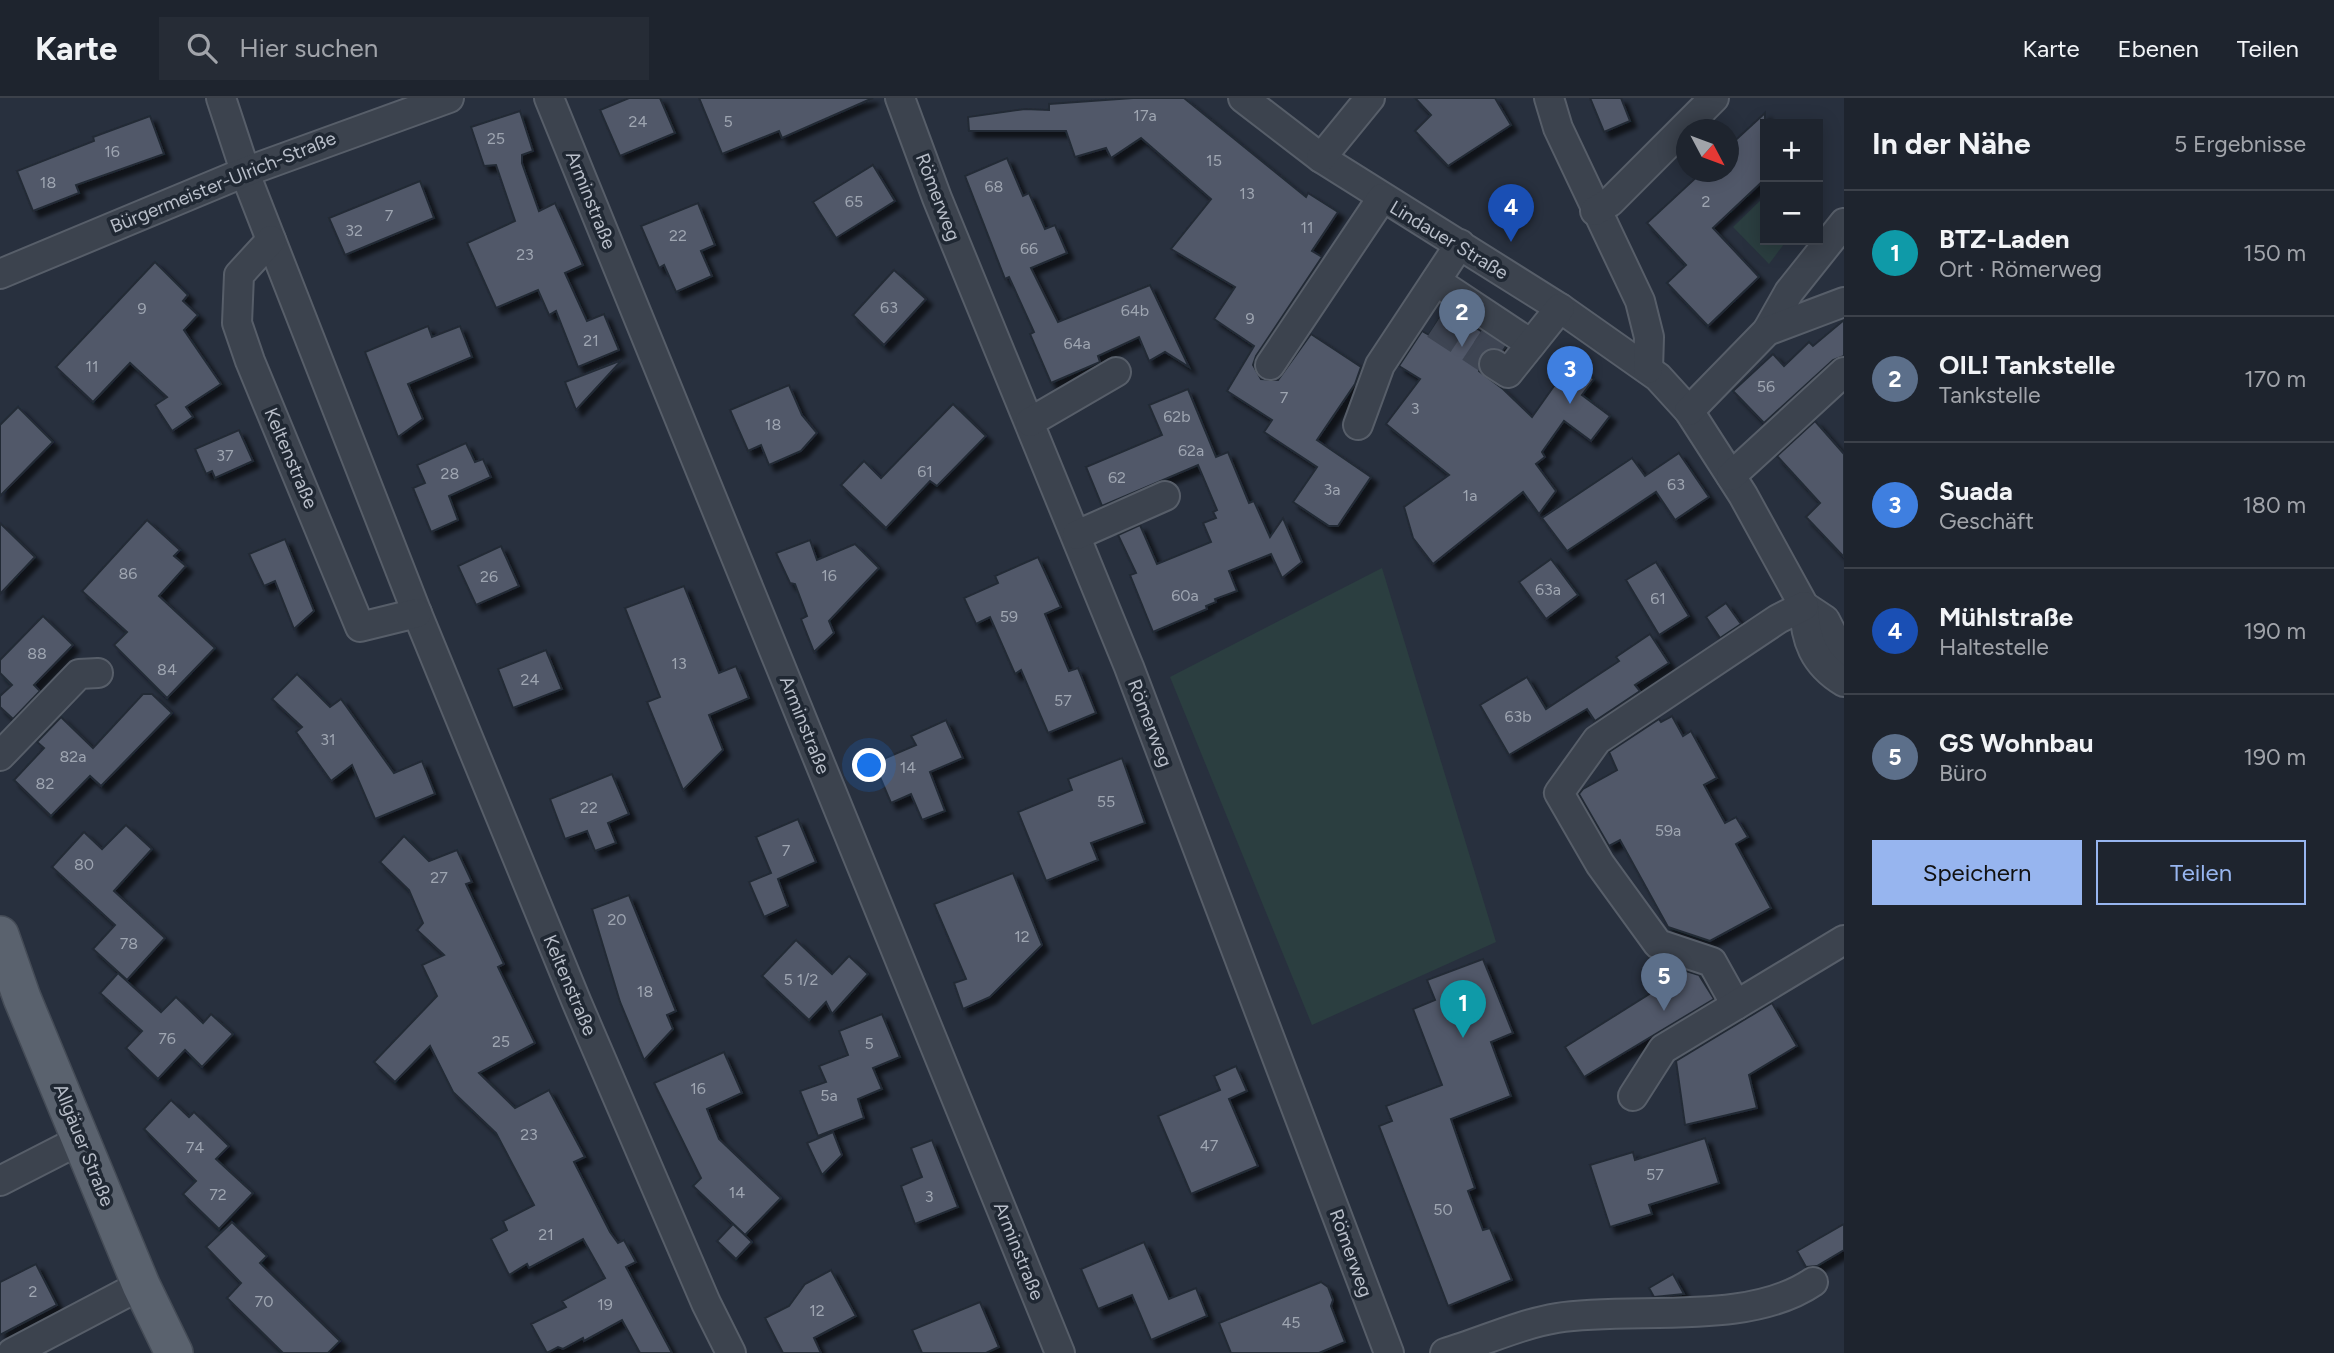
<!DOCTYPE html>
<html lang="de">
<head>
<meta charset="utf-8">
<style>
  :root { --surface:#1e242e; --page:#262c36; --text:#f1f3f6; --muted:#a1a4aa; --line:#3c414a; --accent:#97b5ef }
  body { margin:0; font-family:Figtree,sans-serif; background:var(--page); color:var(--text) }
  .controls { position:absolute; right:21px; top:21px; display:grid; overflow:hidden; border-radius:0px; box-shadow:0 4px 18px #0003 }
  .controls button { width:63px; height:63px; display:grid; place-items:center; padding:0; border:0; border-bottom:2px solid var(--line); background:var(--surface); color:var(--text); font:35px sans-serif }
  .compass { position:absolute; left:1676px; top:21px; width:63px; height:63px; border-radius:50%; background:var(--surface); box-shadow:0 4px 18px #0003; rotate:131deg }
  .you { position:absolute; left:870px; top:668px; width:24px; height:24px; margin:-18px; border:5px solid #fff; border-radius:50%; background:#1a73e8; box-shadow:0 0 0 10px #1a73e833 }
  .badge { display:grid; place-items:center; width:46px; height:46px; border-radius:50%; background:var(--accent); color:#fff; font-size:23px; font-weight:700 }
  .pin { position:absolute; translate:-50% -58px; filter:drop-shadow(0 2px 4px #0008) }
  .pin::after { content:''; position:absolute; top:37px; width:24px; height:21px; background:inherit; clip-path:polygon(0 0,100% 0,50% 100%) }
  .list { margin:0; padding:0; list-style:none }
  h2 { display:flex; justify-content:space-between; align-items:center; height:91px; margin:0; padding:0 28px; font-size:30px }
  h2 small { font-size:23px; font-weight:400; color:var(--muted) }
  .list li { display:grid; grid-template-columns:46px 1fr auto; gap:21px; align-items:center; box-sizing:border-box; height:126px; padding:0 28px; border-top:2px solid var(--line) }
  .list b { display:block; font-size:26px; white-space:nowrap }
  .list p { margin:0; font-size:23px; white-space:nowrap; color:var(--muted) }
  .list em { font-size:23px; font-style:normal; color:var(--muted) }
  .actions { display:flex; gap:14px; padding:21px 28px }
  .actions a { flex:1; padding:16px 0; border:2px solid var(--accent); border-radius:0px; text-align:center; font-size:24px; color:var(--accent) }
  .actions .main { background:var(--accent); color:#111 }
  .icon { flex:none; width:38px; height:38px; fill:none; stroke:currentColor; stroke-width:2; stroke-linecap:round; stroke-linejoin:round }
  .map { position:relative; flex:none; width:1844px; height:1255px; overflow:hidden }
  header { display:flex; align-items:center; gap:42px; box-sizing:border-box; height:98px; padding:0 35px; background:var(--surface); border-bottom:2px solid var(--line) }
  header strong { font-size:33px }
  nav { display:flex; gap:38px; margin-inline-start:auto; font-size:24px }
  .search { width:490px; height:63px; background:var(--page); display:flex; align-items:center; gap:18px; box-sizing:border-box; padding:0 24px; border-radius:0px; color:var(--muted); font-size:26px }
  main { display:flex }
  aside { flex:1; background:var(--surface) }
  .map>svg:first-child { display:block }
  .green { fill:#2b3e40 }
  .building { fill:#515969; stroke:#232a35; stroke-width:2; filter:url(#shadow) }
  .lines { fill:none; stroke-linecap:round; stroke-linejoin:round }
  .minor-tunnel { stroke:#3e4553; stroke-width:28; stroke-dasharray:28 14; stroke-linecap:butt }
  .minor-casing { stroke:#575e69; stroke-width:32 }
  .major-casing { stroke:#454c57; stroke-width:40 }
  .minor { stroke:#3c434e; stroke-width:28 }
  .major { stroke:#5a626e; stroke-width:37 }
  .labels { text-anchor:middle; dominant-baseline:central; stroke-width:7; stroke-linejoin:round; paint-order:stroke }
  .number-label { font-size:16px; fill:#9ea5b1 }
  .street-label { font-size:19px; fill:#b8bec9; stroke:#202833 }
</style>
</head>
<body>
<header>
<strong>Karte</strong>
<div class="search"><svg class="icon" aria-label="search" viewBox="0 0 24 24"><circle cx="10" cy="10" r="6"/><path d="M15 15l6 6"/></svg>Hier suchen</div>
<nav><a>Karte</a><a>Ebenen</a><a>Teilen</a></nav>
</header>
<main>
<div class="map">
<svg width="1844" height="1255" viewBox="0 0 1844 1255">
  <defs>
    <filter id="shadow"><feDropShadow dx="6" dy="6" stdDeviation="2" flood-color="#0009"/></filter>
  </defs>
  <rect width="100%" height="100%" fill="#28303e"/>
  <!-- green -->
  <g class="green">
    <polygon points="1765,98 1765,142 1787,142 1769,166 1733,129"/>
    <polygon points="1382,470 1496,844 1312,927 1170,579"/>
  </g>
  <!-- building -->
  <g class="building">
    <polygon points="629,0 660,0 675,35 620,58 600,12"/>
    <polygon points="699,0 873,0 782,40 779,33 722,56"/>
    <polygon points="1133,0 1184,0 1306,99 1308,95 1338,114 1312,153 1322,159 1256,258 1253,267 1261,281 1278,282 1311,236 1361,269 1355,286 1317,342 1371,379 1338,428 1329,428 1293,404 1317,369 1264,334 1272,322 1227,293 1254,248 1214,221 1235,189 1171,151 1211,101 1141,40 1111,60 1106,50 1075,59 1066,33 969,33 968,19 1025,11 1049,12 1049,6"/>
    <polygon points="1415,0 1495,0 1511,27 1448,68 1415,33 1431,17"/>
    <polygon points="1590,0 1621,0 1630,23 1604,34"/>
    <polygon points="520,13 533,53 522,57 522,65 539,113 555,105 583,167 565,175 587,223 604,216 619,252 578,269 556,213 549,217 538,192 496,210 467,145 515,123 496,67 484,68 471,29"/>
    <polygon points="1765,15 1765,81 1713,130 1759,179 1708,228 1667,185 1686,167 1647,125 1702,74 1728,74 1728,49"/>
    <polygon points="150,18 164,56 76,87 79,95 33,113 17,73 94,43 93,39"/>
    <polygon points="1007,60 1023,98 1029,95 1045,131 1055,127 1067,155 1031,170 1058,224 1150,187 1189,269 1165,254 1149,263 1139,239 1098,258 1100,264 1051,285 1030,236 1034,234 1009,179 1005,181 965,78"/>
    <polygon points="873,67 895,103 836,140 813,104"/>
    <polygon points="420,83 434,120 345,157 329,120"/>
    <polygon points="698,105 715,147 701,153 712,178 676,194 664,167 659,170 641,128"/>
    <polygon points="155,164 188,197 183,203 198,217 184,232 221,286 186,309 193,319 172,333 155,307 167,299 130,265 93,304 56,269"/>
    <polygon points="894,172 926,201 884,247 853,217"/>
    <polygon points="1446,210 1505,249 1503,252 1487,251 1480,256 1479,273 1503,291 1532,319 1571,264 1594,281 1582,297 1610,318 1591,343 1564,323 1542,354 1545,359 1536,366 1556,393 1539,416 1523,394 1433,466 1413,440 1404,409 1449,377 1386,326 1420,281 1399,268 1422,233 1429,237"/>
    <polygon points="1844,222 1844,258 1833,262 1764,325 1733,293 1773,256 1784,268 1809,244 1813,248"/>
    <polygon points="428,228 432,239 460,228 472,259 408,286 423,321 398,339 365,254"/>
    <polygon points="622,262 576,312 565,284"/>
    <polygon points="789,287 802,317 817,335 801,353 769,367 761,347 748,353 730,312"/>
    <polygon points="1188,291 1216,359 1228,354 1249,405 1254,403 1270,439 1283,420 1302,464 1282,480 1271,456 1229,473 1237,493 1215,501 1216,504 1206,508 1207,511 1153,534 1130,477 1136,475 1118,437 1140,427 1157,466 1211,444 1203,425 1216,420 1213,414 1217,412 1198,367 1102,408 1086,369 1162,337 1149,307"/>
    <polygon points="953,306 986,338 937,388 930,383 886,430 841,387 864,363 881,380"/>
    <polygon points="18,309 53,344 0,398 0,327"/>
    <polygon points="1815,323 1844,356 1844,459 1806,419 1820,405 1777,358"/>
    <polygon points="239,332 253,363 215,380 212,373 206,376 195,351"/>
    <polygon points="466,345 475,364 483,361 491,379 449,398 458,422 431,434 413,390 425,385 417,367"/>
    <polygon points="1679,355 1709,399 1675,422 1656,394 1567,453 1542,420 1632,360 1645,378"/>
    <polygon points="147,422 180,452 174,458 186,468 159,498 215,550 167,600 114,547 127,534 82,493"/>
    <polygon points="0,425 35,459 0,496"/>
    <polygon points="285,441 314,513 294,531 275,483 264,488 249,456"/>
    <polygon points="810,442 817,462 855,446 879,470 829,523 834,535 814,554 801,521 807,518 795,486 790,485 776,455"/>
    <polygon points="501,448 519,488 476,507 458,468"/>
    <polygon points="1038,459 1061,509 1045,516 1069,573 1078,570 1096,615 1048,635 1021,572 1015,576 990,519 976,526 964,500 998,485 995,478"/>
    <polygon points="1551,461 1578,497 1546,521 1519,484"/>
    <polygon points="1656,464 1689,518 1659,537 1626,482"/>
    <polygon points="684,488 719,575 736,568 749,600 709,617 723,652 683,692 647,604 660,599 625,510"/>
    <polygon points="1726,505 1741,526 1720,540 1706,519"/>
    <polygon points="43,518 73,547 34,587 40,593 13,621 0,609 0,598 12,587 0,575 0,562"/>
    <polygon points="1650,536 1669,565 1635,587 1640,593 1595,623 1587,611 1509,657 1480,607 1527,579 1546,611 1619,563 1616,559"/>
    <polygon points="546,552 562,591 513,610 498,571"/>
    <polygon points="297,576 330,609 341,601 394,675 422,663 435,696 375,721 352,667 331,683 296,634 302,629 272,601"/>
    <polygon points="143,596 152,596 172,615 101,688 90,678 51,718 14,682 44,650 37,644 61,619 93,650"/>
    <polygon points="1672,618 1683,638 1691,633 1717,680 1704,687 1725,725 1736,719 1748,739 1736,746 1771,810 1710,843 1668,829 1620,742 1609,748 1579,696 1583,691 1617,672 1609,654 1659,621 1661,624"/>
    <polygon points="946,622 963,660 930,674 945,713 922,722 911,696 891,705 874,665 916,647 911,638"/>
    <polygon points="1122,660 1145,725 1091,745 1098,762 1046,783 1018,714 1072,692 1068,681"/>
    <polygon points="612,676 629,716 608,725 616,745 595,753 587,733 565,741 550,701"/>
    <polygon points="798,721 816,764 778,781 788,808 764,819 749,784 771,775 756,739"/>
    <polygon points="126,727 152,751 114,793 165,840 127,882 93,851 115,827 52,769 84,734 102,751"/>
    <polygon points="404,738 429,763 457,752 472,784 466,786 504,866 498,869 535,945 479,975 515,1010 549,992 585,1059 574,1064 610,1134 618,1145 624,1142 636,1164 626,1169 672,1255 640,1255 622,1222 584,1243 583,1240 563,1251 558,1249 547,1255 531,1226 566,1209 562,1203 605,1180 583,1141 529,1170 527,1166 509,1177 491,1141 507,1132 503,1123 534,1107 496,1035 453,994 430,948 395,984 374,964 437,898 422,867 444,857 417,832 423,825 409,792 380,764"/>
    <polygon points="1013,775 1042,847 990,899 963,911 954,885 966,881 934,806"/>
    <polygon points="629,797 676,913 667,917 673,931 644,962 620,904 592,811"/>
    <polygon points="796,842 832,876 849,858 868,876 832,916 826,904 809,922 762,878"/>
    <polygon points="1483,861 1513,935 1491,944 1511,998 1451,1021 1475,1090 1468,1093 1483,1132 1490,1130 1512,1182 1448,1208 1379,1028 1392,1023 1386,1008 1442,987 1413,911 1435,902 1427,882"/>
    <polygon points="1686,873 1699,877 1714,901 1584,979 1565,949"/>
    <polygon points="118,875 161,914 176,899 203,925 211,916 233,936 202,969 185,952 158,981 126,950 142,933 100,895"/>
    <polygon points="1772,905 1797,948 1749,977 1757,1010 1685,1027 1676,963"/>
    <polygon points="882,916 900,959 873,970 882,991 858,1001 864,1020 818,1038 800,993 826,984 819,968 848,957 839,933"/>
    <polygon points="724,954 742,995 707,1011 719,1041 781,1100 745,1137 693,1088 701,1080 654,985"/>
    <polygon points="1236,968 1247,993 1229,1001 1258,1068 1191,1096 1158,1018 1220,992 1214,978"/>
    <polygon points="171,1002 189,1019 194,1014 229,1048 216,1061 253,1095 219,1131 183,1096 196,1083 144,1031"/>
    <polygon points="833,1034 842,1057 822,1077 807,1045"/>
    <polygon points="1705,1040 1719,1085 1649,1107 1652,1116 1610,1129 1590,1067 1633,1054 1635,1062"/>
    <polygon points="932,1042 958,1109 915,1126 901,1088 922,1079 911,1050"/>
    <polygon points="232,1124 267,1158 260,1165 340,1243 328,1255 283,1255 227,1200 241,1185 206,1149"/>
    <polygon points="733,1126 752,1144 736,1161 717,1143"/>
    <polygon points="1844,1126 1844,1152 1817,1168 1806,1169 1797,1153"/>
    <polygon points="1144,1144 1169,1201 1196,1190 1207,1218 1151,1242 1132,1197 1098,1211 1081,1171"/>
    <polygon points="36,1166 57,1207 0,1237 0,1184"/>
    <polygon points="831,1172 856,1218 814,1240 821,1255 783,1255 765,1220 789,1208 805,1186"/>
    <polygon points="1673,1176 1684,1196 1654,1199 1649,1190"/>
    <polygon points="1321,1184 1328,1189 1333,1202 1331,1208 1345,1244 1319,1255 1231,1255 1219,1225"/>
    <polygon points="980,1204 999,1249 986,1255 922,1255 912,1232"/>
  </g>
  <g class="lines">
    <!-- minor-tunnel -->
    <g class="minor-tunnel">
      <polyline points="1446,210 1505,248"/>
      <polyline points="1435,227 1494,266"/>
    </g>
    <defs>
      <g id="minor">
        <polyline points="221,0 250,88 417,515 577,905 706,1205 731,1255"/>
        <polyline points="549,0 1060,1255"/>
        <polyline points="900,0 937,100 1129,569 1389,1255"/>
        <polyline points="1243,0 1321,60 1560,210 1658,279 1689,313 1743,397 1804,508 1825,522 1844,559"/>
        <polyline points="1549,0 1558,30 1640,203 1649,239 1648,271"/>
        <polyline points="1321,60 1370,0"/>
        <polyline points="1595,113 1610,104 1714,0"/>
        <polyline points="271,142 239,177 237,225 250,263 360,529 417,515"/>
        <polyline points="0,176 245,74 449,0"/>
        <polyline points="1436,183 1531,246"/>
        <polyline points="1767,233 1789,194 1844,125"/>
        <polyline points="1494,266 1508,275 1560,210"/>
        <polyline points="1270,267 1382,100"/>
        <polyline points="1689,313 1767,233 1844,204"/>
        <polyline points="1030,324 1116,274"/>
        <polyline points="1358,327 1380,267 1460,146"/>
        <polyline points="1731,378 1844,274"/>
        <polyline points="1077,437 1165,398"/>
        <path d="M 1804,508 C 1805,542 1814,566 1844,584"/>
        <polyline points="0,658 79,576 98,575"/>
        <polyline points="1736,907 1712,864 1658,846 1600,766 1559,695 1597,642 1778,521 1804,508"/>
        <polyline points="1633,998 1663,951 1844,842"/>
        <polyline points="0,1083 82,1041"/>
        <polyline points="12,1255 141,1187"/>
        <path d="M 1445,1255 C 1482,1244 1520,1226 1557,1220 C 1634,1208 1747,1229 1813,1184"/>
      </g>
      <polyline id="major" points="0,837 22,900 141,1187 174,1255"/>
    </defs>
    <!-- minor casing -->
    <use href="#minor" class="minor-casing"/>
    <!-- major casing -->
    <use href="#major" class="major-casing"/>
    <!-- minor -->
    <use href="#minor" class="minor"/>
    <!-- major -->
    <use href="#major" class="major"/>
  </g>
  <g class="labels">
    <!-- number labels -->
    <g class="number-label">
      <text x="1145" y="17">17a</text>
      <text x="638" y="23">24</text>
      <text x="728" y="23">5</text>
      <text x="496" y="40">25</text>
      <text x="112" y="53">16</text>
      <text x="1214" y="62">15</text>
      <text x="48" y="84">18</text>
      <text x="994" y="88">68</text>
      <text x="1247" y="95">13</text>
      <text x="854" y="103">65</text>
      <text x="1706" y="103">2</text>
      <text x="389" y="117">7</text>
      <text x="1307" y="129">11</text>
      <text x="354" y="132">32</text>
      <text x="678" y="137">22</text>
      <text x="1029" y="150">66</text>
      <text x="525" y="156">23</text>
      <text x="889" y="209">63</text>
      <text x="142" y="210">9</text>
      <text x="1135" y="212">64b</text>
      <text x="1250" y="220">9</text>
      <text x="591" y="242">21</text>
      <text x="1077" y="245">64a</text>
      <text x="92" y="268">11</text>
      <text x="1766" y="288">56</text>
      <text x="1284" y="299">7</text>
      <text x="1415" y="310">3</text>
      <text x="1177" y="318">62b</text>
      <text x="773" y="326">18</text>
      <text x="1191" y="352">62a</text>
      <text x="225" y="357">37</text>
      <text x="925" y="373">61</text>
      <text x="450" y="375">28</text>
      <text x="1117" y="379">62</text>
      <text x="1676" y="386">63</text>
      <text x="1332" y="391">3a</text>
      <text x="1470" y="397">1a</text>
      <text x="128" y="475">86</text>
      <text x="829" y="477">16</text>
      <text x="489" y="478">26</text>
      <text x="1548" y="491">63a</text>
      <text x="1185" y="497">60a</text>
      <text x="1658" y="500">61</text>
      <text x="1009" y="518">59</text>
      <text x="37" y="555">88</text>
      <text x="679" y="565">13</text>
      <text x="167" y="571">84</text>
      <text x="530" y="581">24</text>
      <text x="1063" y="602">57</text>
      <text x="1518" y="618">63b</text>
      <text x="328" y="641">31</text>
      <text x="73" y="658">82a</text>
      <text x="908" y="669">14</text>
      <text x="45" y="685">82</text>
      <text x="1106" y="703">55</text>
      <text x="589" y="709">22</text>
      <text x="1668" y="732">59a</text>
      <text x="786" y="752">7</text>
      <text x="84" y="766">80</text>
      <text x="439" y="779">27</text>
      <text x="617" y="821">20</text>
      <text x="1022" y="838">12</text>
      <text x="129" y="845">78</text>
      <text x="801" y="881">5 1/2</text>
      <text x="645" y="893">18</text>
      <text x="167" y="940">76</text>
      <text x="501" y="943">25</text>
      <text x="869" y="945">5</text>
      <text x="698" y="990">16</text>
      <text x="829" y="997">5a</text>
      <text x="529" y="1036">23</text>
      <text x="1209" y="1047">47</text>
      <text x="195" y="1049">74</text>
      <text x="1655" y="1076">57</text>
      <text x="737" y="1094">14</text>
      <text x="218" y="1096">72</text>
      <text x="929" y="1098">3</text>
      <text x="1443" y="1111">50</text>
      <text x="546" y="1136">21</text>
      <text x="33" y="1193">2</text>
      <text x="264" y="1203">70</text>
      <text x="605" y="1206">19</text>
      <text x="817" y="1212">12</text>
      <text x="1291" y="1224">45</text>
    </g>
    <!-- street labels -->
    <g class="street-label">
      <text transform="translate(223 84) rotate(-22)">Bürgermeister-Ulrich-Straße</text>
      <text transform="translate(938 99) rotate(69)">Römerweg</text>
      <text transform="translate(591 102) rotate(68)">Arminstraße</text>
      <text transform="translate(1449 142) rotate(31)">Lindauer Straße</text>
      <text transform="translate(291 360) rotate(67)">Keltenstraße</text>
      <text transform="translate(1150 625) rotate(69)">Römerweg</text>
      <text transform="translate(805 627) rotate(68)">Arminstraße</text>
      <text transform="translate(570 887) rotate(67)">Keltenstraße</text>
      <text transform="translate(84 1047) rotate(68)">Allgäuer Straße</text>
      <text transform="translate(1019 1153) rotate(68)">Arminstraße</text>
      <text transform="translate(1351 1155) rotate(70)">Römerweg</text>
    </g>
  </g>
</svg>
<div class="controls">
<button>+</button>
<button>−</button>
</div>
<svg class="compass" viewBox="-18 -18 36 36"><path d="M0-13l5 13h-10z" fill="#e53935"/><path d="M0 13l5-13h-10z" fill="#a1a4aa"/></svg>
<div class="you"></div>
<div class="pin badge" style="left:1463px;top:940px;background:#0f9aa8">1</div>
<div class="pin badge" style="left:1462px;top:249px;background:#5c6f8a">2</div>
<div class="pin badge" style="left:1570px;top:306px;background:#3f7fe0">3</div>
<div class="pin badge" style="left:1511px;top:144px;background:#1a4fb4">4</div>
<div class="pin badge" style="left:1664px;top:913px;background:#5c6f8a">5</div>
</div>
<aside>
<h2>In der Nähe<small>5 Ergebnisse</small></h2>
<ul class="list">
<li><span class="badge" style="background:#0f9aa8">1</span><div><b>BTZ-Laden</b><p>Ort · Römerweg</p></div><em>150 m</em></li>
<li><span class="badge" style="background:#5c6f8a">2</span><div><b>OIL! Tankstelle</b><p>Tankstelle</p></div><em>170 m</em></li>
<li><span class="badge" style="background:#3f7fe0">3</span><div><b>Suada</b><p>Geschäft</p></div><em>180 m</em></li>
<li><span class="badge" style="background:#1a4fb4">4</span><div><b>Mühlstraße</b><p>Haltestelle</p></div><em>190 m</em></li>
<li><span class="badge" style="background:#5c6f8a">5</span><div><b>GS Wohnbau</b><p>Büro</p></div><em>190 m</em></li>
</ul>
<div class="actions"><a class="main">Speichern</a><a>Teilen</a></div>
</aside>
</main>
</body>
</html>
